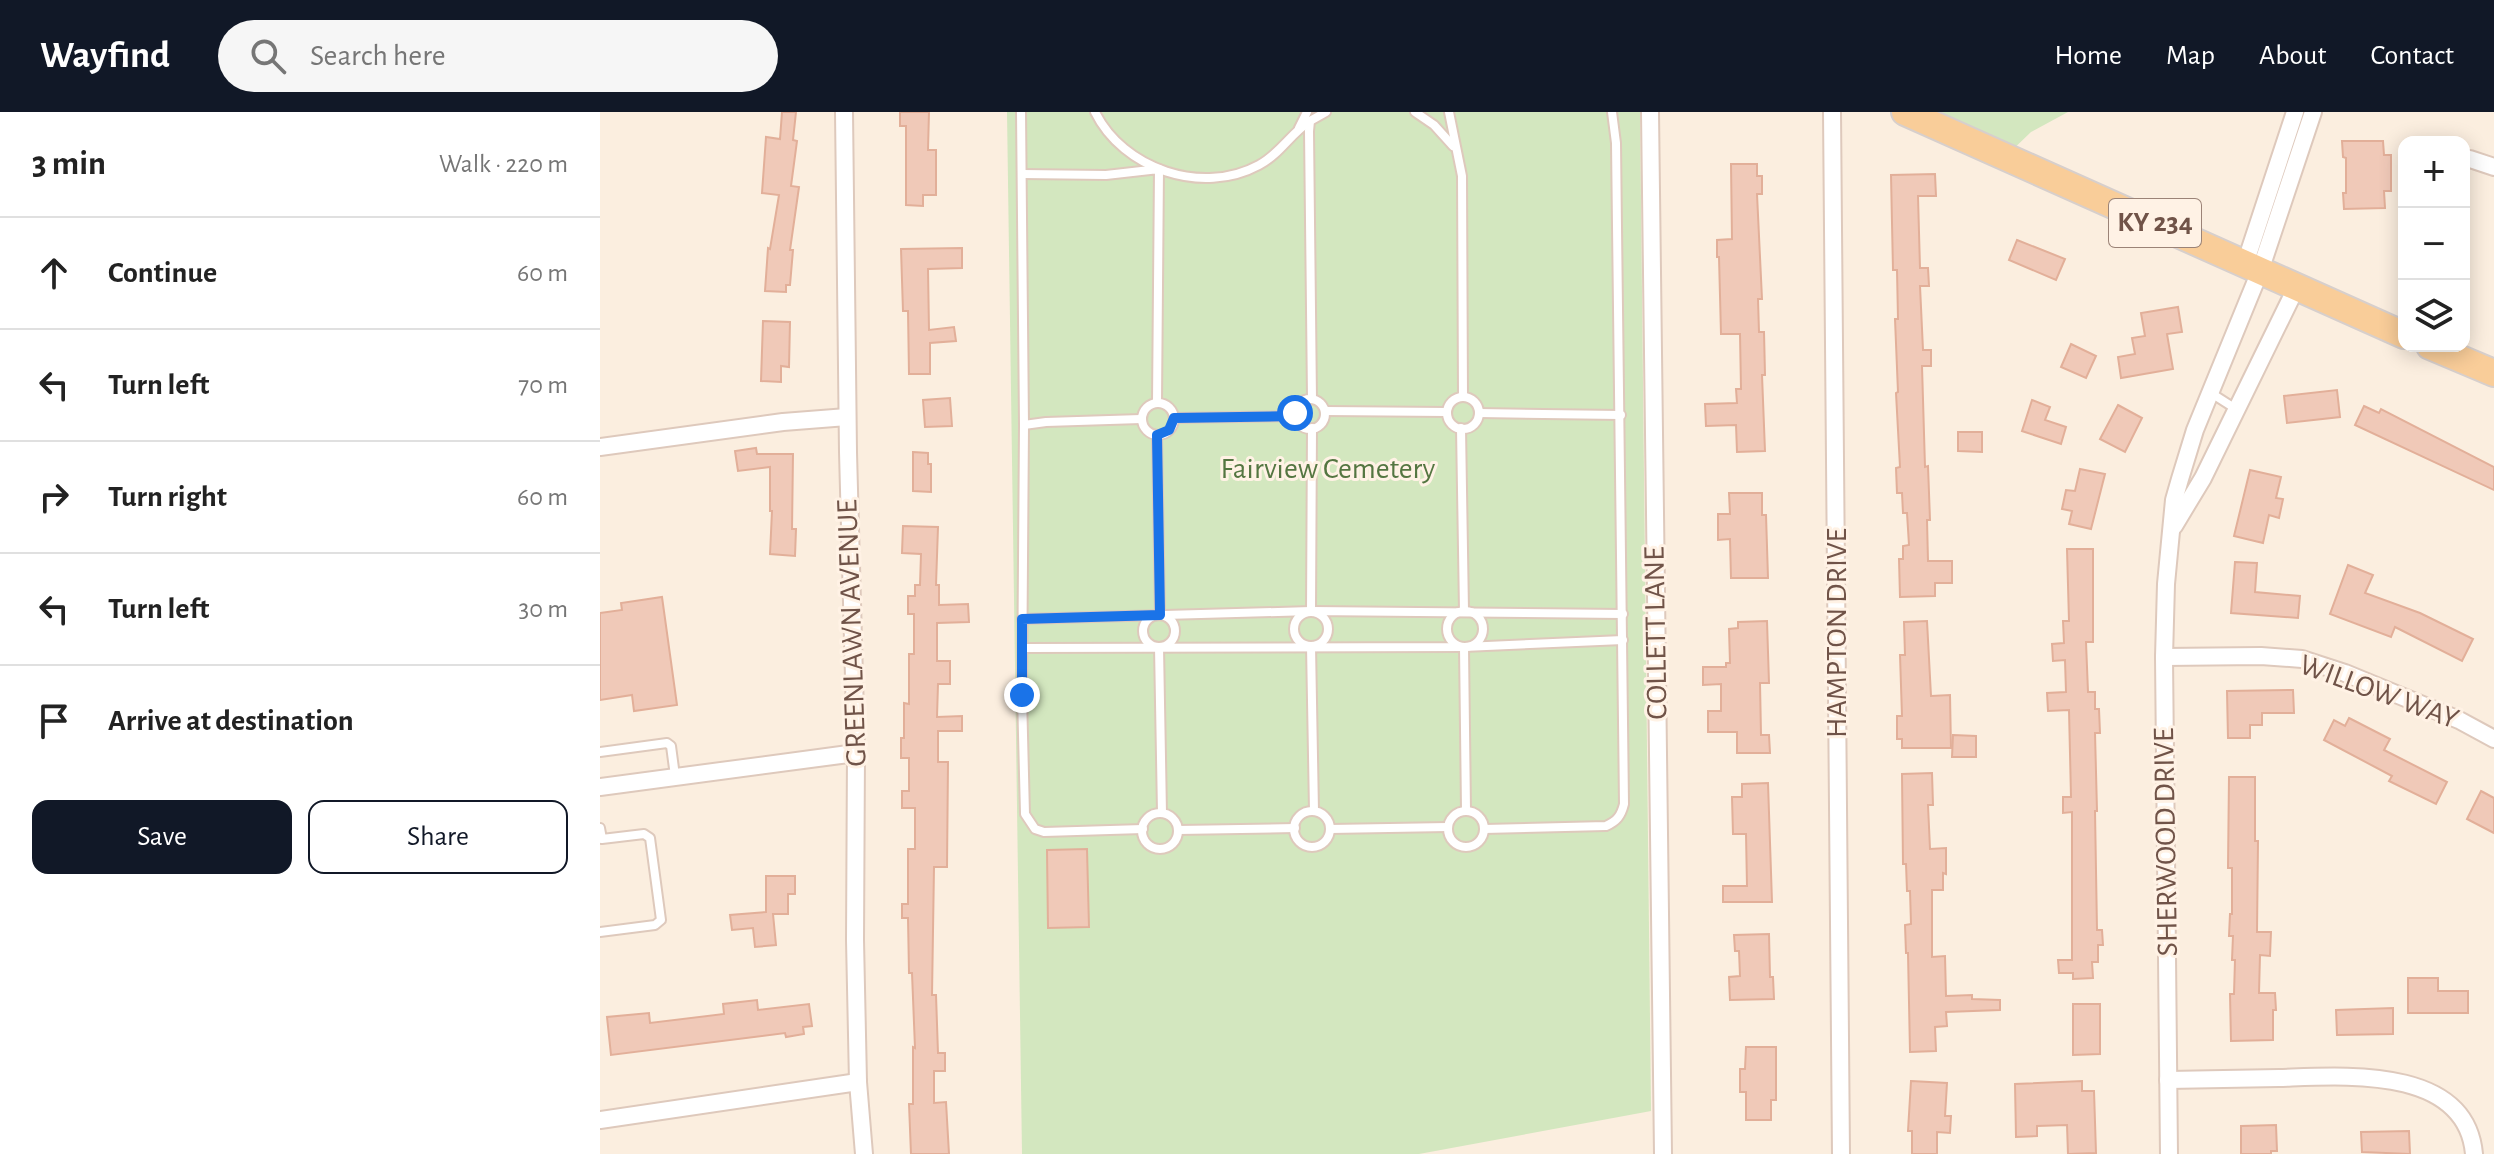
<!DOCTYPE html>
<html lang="en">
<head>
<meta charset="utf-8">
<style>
  :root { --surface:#fff; --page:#f6f6f6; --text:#222; --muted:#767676; --line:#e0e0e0; --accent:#111827 }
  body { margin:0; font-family:"Alegreya Sans",sans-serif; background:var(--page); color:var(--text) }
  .controls { position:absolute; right:24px; top:24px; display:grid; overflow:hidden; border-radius:16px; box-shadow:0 4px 20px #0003 }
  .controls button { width:72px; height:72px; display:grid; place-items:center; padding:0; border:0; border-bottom:2px solid var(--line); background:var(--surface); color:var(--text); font:40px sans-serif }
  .stop { position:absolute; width:24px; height:24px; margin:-18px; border:6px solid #1a73e8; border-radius:50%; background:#fff }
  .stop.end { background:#1a73e8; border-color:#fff; box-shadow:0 2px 8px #0008 }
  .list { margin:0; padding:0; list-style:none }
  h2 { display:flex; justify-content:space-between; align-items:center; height:104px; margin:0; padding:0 32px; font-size:34px }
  h2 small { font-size:26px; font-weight:400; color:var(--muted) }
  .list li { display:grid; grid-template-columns:52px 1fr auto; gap:24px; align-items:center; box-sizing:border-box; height:112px; padding:0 32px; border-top:2px solid var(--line) }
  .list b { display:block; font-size:30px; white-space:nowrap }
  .list em { font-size:26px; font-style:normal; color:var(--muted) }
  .actions { display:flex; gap:16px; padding:24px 32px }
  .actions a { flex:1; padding:18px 0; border:2px solid var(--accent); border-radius:16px; text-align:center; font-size:28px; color:var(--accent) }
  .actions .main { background:var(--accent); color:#fff }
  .icon { flex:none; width:44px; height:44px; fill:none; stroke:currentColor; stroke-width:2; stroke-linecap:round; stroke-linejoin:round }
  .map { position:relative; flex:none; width:1894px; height:1042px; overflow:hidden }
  header { display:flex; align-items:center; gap:48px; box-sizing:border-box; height:112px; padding:0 40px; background:var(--accent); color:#fff }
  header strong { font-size:38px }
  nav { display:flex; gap:44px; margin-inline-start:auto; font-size:28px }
  .search { width:560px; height:72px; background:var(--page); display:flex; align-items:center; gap:20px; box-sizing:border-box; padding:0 28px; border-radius:44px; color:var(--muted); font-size:30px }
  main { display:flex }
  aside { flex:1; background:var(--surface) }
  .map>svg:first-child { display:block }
  .green { fill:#d3e7bf }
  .building { fill:#f0c9b8; stroke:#e2af99; stroke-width:2 }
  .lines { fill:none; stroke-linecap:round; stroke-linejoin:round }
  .service-casing { stroke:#dec9bc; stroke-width:12 }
  .minor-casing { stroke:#dec9bc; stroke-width:20 }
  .primary-casing { stroke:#d7cfcc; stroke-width:30 }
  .service { stroke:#fff; stroke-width:8 }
  .minor { stroke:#fff; stroke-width:16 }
  .primary { stroke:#f9cd99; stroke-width:26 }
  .route { stroke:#1a73e8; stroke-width:10 }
  .labels { text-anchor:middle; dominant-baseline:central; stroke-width:6; stroke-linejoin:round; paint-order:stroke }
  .shield { fill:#fff2e5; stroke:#9b8377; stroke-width:2 }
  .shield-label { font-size:28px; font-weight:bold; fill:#705348 }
  .park-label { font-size:30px; fill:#547641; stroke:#fff2e5 }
  .street-label { font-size:30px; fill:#705348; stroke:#fff2e5 }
</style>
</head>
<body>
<header>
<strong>Wayfind</strong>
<div class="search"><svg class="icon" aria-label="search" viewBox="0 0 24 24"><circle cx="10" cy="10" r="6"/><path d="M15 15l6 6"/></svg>Search here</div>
<nav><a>Home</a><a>Map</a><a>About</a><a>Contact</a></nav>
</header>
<main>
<aside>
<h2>3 min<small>Walk · 220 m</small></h2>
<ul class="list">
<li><svg class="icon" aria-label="ahead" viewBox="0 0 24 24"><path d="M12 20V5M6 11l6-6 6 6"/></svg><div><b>Continue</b></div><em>60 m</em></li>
<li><svg class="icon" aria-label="left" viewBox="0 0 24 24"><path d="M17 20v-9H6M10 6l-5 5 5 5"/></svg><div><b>Turn left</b></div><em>70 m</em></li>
<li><svg class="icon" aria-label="right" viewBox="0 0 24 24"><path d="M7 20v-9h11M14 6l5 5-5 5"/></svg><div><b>Turn right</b></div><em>60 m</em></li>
<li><svg class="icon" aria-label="left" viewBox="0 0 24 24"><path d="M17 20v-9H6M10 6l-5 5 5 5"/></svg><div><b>Turn left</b></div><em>30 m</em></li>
<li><svg class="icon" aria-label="arrive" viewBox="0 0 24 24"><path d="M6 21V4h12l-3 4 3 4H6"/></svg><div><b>Arrive at destination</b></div></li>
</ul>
<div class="actions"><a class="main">Save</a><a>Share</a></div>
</aside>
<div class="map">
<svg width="1894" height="1042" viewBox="0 0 1894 1042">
  <rect width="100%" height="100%" fill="#fbeedf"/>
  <!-- green -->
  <g class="green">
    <polygon points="407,0 1040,0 1051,999 819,1042 422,1042"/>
    <polygon points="1302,0 1468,0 1431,20 1405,45"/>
  </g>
  <!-- building -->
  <g class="building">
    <polygon points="182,0 196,0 193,28 197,29 191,74 199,75 190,138 193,138 190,173 186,173 186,180 165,179 168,136 170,137 179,83 162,81 166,25 180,27"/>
    <polygon points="300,0 329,0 328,38 336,38 336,83 323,83 323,94 306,93 306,14 300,14"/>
    <polygon points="1742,29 1783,29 1784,43 1791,43 1791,79 1784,79 1785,96 1744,97 1743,81 1746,81 1746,46 1743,45"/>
    <polygon points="1131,52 1157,52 1157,64 1162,64 1162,82 1157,82 1162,187 1158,187 1159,220 1164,220 1165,263 1162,263 1165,339 1137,340 1136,313 1106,314 1105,292 1137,291 1136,277 1141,277 1140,222 1121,222 1119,145 1117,145 1117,128 1132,127"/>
    <polygon points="1335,62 1336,84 1318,84 1320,156 1328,156 1329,174 1320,174 1323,238 1331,238 1331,254 1322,254 1325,355 1328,354 1330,408 1327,408 1328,449 1352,449 1352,471 1335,471 1335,484 1300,485 1299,447 1303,447 1303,434 1309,433 1307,401 1303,401 1302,381 1297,381 1296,356 1300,355 1296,281 1298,280 1295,207 1298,207 1297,158 1293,158 1291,63"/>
    <polygon points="1417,128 1465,147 1456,168 1409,148"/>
    <polygon points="362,136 362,156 328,157 329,218 354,215 356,229 330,231 330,262 309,262 308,199 303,199 301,137"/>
    <polygon points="1578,195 1582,220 1567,222 1573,257 1521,266 1518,245 1535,242 1532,226 1545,224 1541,201"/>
    <polygon points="163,209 190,210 189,255 181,254 181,270 161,269"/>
    <polygon points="1471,232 1496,244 1486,266 1461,255"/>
    <polygon points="1737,278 1740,305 1687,311 1684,284"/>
    <polygon points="350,286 352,314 325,315 323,288"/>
    <polygon points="1432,288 1450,295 1445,308 1466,315 1461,332 1422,319"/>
    <polygon points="1518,293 1542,306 1525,340 1500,327"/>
    <polygon points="1764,294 1779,301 1781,297 1894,355 1894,378 1755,313"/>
    <polygon points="1358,320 1382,320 1382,340 1358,339"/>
    <polygon points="156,336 157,342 193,342 192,417 196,417 195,444 170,442 172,399 170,399 170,355 138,359 135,339"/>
    <polygon points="313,340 328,341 328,352 331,352 331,380 313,379"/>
    <polygon points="1480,357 1505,362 1491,417 1469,412 1472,399 1462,397 1466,378 1475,379"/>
    <polygon points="1650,358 1681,365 1676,386 1683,387 1679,406 1669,403 1663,431 1634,424"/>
    <polygon points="1129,381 1162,381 1162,403 1166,403 1168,466 1131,466 1130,427 1118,428 1118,402 1130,402"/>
    <polygon points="303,414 338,415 336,473 339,473 339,493 368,492 369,510 337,511 337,549 350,549 350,572 338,572 337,605 362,604 362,619 338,619 338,650 348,650 347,755 334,755 332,883 336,883 338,941 345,941 345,959 334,959 334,991 346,990 349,1042 311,1042 309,992 313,992 313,935 315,936 312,861 309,861 308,806 302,806 302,792 308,792 308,737 315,737 315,696 302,696 302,679 309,679 309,646 301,646 301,626 304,626 304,591 309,592 309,542 314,542 314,502 308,502 308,484 315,484 315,473 320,473 321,442 302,441"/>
    <polygon points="1467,437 1493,437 1493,530 1486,530 1488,580 1495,580 1495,597 1499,597 1500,621 1495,621 1497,699 1495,699 1497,818 1502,818 1503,833 1498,833 1498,850 1492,850 1493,866 1473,867 1473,861 1459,861 1458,848 1472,848 1472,700 1463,701 1463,685 1471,685 1469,598 1448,599 1447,581 1466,580 1465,548 1453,549 1452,532 1464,531 1463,509 1469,509"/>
    <polygon points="1635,450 1657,451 1655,480 1700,484 1698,506 1631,501"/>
    <polygon points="1748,453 1773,463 1765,481 1820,501 1873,527 1862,549 1795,515 1791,525 1730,502"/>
    <polygon points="62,485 77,593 34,599 32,583 0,588 0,501 22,498 21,491"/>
    <polygon points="1167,509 1169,571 1160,571 1161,623 1169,623 1170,641 1137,641 1137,620 1108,620 1108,599 1121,599 1121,572 1103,573 1103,555 1126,555 1126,551 1130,551 1129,517 1138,516 1138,510"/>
    <polygon points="1327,509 1331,584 1350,583 1351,636 1302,636 1302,627 1297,627 1297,604 1302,604 1300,543 1305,543 1304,510"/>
    <polygon points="1693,578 1694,601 1662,601 1662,613 1650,613 1650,626 1628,626 1627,579"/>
    <polygon points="1749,606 1790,627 1784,638 1847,670 1836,692 1789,669 1792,664 1724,628 1734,608 1745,614"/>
    <polygon points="1353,623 1376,624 1376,645 1352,645"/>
    <polygon points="1332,661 1333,693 1328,693 1330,737 1346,736 1346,762 1343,761 1343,778 1332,778 1332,845 1345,844 1346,884 1372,883 1372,887 1400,888 1400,898 1346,900 1347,914 1335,915 1336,939 1310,940 1308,841 1306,841 1305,813 1311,812 1310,779 1307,779 1306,752 1303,752 1302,662"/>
    <polygon points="1629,665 1655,665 1655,729 1658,729 1657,820 1671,820 1670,844 1660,843 1659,881 1675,881 1676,898 1673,898 1673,928 1631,929 1630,882 1634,882 1635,848 1632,848 1633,824 1629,824 1630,802 1632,802 1632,756 1628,756"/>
    <polygon points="1168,671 1172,790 1123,790 1123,774 1147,774 1146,722 1133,722 1132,685 1142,685 1142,672"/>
    <polygon points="1881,679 1894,686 1894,721 1867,707"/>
    <polygon points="487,737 489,815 448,816 447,738"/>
    <polygon points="166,764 195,764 195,782 188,782 188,802 173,802 176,833 155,835 153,816 132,818 130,803 166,800"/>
    <polygon points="1169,822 1170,865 1173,865 1174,887 1130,888 1129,865 1140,864 1139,839 1135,839 1134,823"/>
    <polygon points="1808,866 1838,866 1838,879 1868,879 1868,901 1808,901"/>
    <polygon points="157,888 158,898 209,892 212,914 203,915 204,922 186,925 185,921 11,943 7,905 49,901 50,911 124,902 123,892"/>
    <polygon points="1473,892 1500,892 1500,942 1473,943"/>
    <polygon points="1793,896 1793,922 1737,923 1736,898"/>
    <polygon points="1146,935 1176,935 1176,988 1171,988 1171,1008 1146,1008 1146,980 1140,980 1140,957 1145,957"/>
    <polygon points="1311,969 1347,971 1345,1004 1351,1004 1350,1021 1337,1020 1337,1042 1312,1042 1312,1019 1308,1019"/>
    <polygon points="1482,969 1482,979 1494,979 1496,1041 1468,1042 1467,1013 1437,1014 1437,1024 1416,1025 1415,972"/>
    <polygon points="1676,1013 1677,1039 1671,1039 1671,1042 1641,1042 1641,1014"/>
    <polygon points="1809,1019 1810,1042 1762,1040 1761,1020"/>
  </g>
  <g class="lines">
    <defs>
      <g id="service">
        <polyline points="421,0 424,313 422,583 425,702 435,717 444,720 543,717"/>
        <path d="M 495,0 C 523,57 602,84 659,53 C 680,42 691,21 710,9"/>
        <polyline points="815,0 834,13 853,34"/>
        <polyline points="849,0 862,64 863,285"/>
        <polyline points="699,16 707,0"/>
        <polyline points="422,62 506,63 559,57 557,291"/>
        <polyline points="1611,281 1636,297"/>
        <circle cx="863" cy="301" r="16"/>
        <polyline points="712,287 709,19 710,9 726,0"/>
        <circle cx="710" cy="302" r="15"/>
        <circle cx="558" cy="307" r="16"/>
        <polyline points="725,299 847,300"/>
        <polyline points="879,301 1021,303"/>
        <polyline points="574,306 695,304"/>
        <polyline points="424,313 446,310 541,307"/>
        <polyline points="861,316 864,499"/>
        <polyline points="557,323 560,503"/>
        <polyline points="711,499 712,316"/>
        <circle cx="865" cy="517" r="18"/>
        <circle cx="711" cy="517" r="17"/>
        <circle cx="559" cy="519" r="16"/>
        <polyline points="422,507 711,499 1023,502"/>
        <polyline points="711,534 714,699"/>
        <polyline points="559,535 562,701"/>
        <polyline points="864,535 866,699"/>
        <polyline points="423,536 864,535 1023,528"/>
        <polyline points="0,640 67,631 71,634 75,664"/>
        <circle cx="866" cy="717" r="18"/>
        <circle cx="712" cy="717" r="18"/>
        <circle cx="560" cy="719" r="18"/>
        <polyline points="0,716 2,727 44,722 50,726 61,808 55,813 0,820"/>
        <polyline points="730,717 848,715"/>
        <path d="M 884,717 L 1006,714 C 1017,709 1021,704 1024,692 L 1016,31 L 1012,0"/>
        <polyline points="578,718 695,716"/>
      </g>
      <g id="minor">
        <polyline points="244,0 248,340 256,641 255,828 258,970 264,1042"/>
        <polyline points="1050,0 1063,1042"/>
        <polyline points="1232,0 1241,1042"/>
        <polyline points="1870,47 1894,55"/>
        <polyline points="1645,152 1695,0"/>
        <polyline points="0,335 183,310 247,305"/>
        <polyline points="1574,414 1603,366 1696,176"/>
        <polyline points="1564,545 1661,544 1702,547 1745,561 1859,608 1894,627"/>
        <polyline points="0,675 256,641"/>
        <path d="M 1568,968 C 1605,967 1642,967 1679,966 C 1742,964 1866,953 1874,1042"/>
        <polyline points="0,1008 258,970"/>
        <polyline points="1569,1042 1564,545 1566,472 1574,388 1580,367 1595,318 1660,159 1713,0"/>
      </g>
      <g id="primary">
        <polyline points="1305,0 1804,223"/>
        <polyline points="1830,234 1894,261"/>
      </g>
    </defs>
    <!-- service casing -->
    <use href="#service" class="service-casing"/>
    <!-- minor casing -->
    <use href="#minor" class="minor-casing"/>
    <!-- primary casing -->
    <use href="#primary" class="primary-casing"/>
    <!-- service -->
    <use href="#service" class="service"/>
    <!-- minor -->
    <use href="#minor" class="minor"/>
    <!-- primary -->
    <use href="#primary" class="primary"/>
  </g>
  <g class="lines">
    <!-- route -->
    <polyline class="route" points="422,583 422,507 560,503 557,323 569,318 574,306 695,304 695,301"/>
  </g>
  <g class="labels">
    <!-- shield labels -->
    <rect class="shield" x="1509" y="87" width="92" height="48" rx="6"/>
    <g class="shield-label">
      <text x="1555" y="111">KY 234</text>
    </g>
    <!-- park labels -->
    <g class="park-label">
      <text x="728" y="357">Fairview Cemetery</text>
    </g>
    <!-- street labels -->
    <g class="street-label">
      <text transform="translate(252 521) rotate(-92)">GREENLAWN AVENUE</text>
      <text transform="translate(1056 521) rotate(-91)">COLLETT LANE</text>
      <text transform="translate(1237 521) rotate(-90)">HAMPTON DRIVE</text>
      <text transform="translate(1779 580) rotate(20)">WILLOW WAY</text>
      <text transform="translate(1566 730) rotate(-91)">SHERWOOD DRIVE</text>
    </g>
  </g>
</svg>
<div class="controls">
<button>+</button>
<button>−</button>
<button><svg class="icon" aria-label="layers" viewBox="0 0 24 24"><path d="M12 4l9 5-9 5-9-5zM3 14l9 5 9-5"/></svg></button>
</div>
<div class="stop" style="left:695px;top:301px"></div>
<div class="stop end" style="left:422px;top:583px"></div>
</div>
</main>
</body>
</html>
